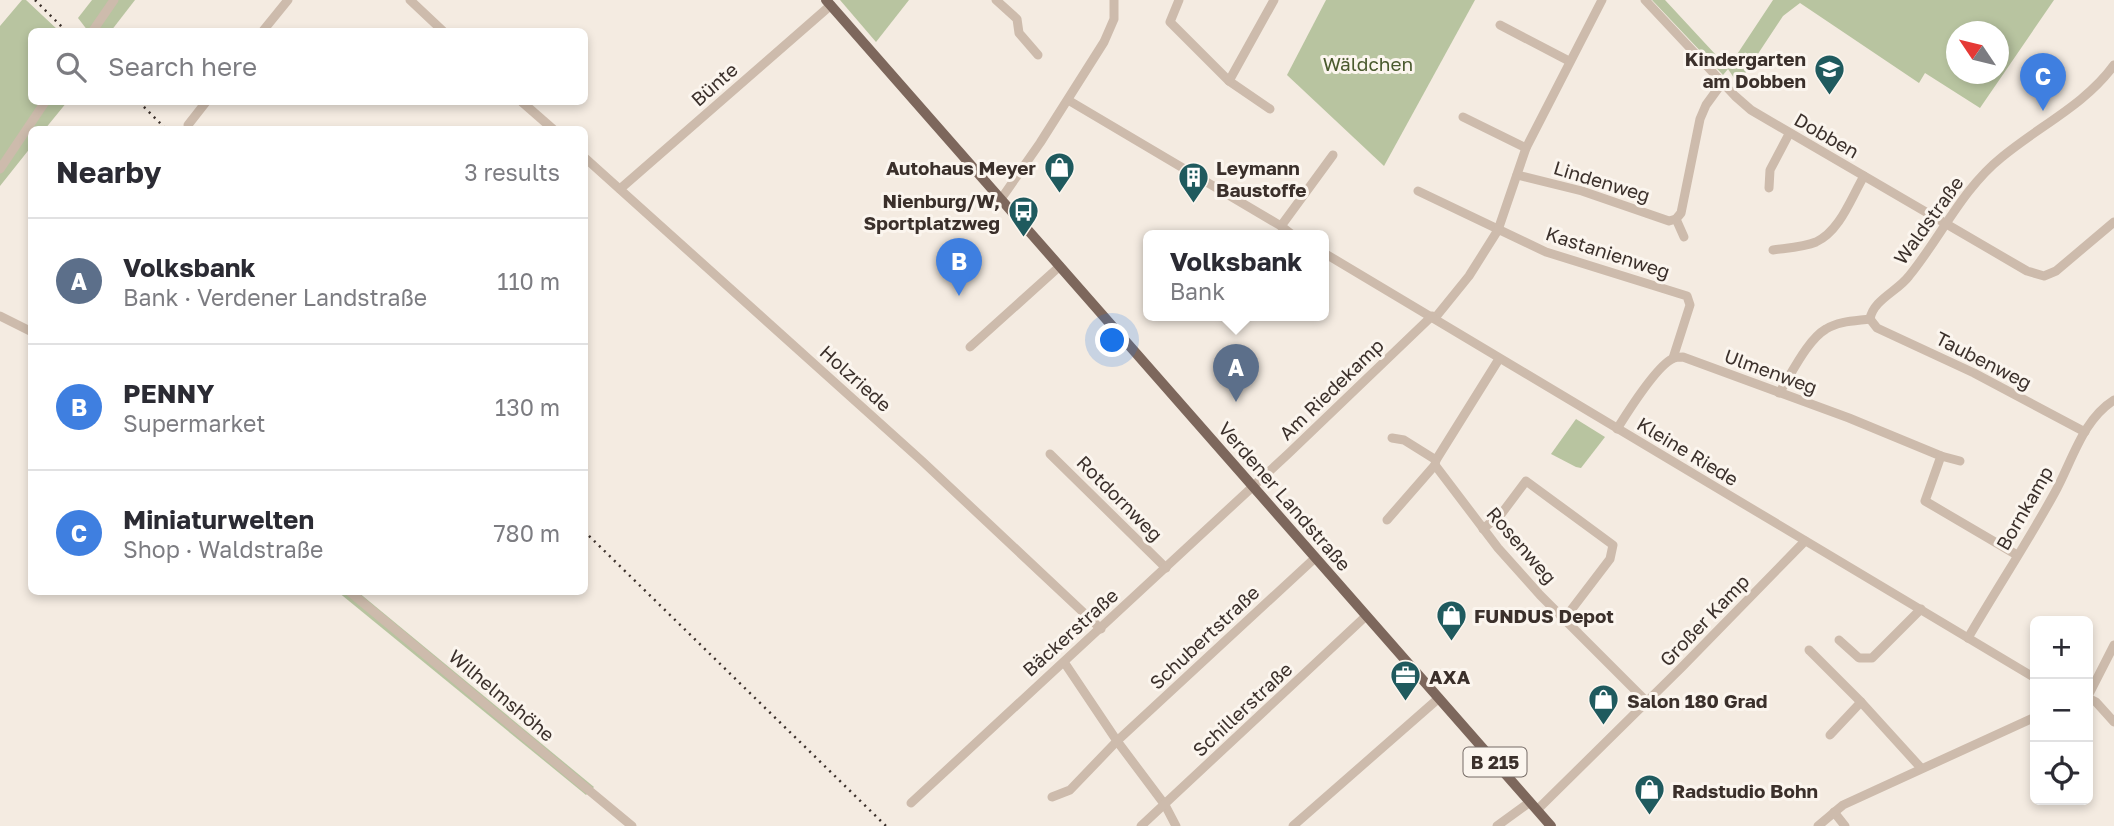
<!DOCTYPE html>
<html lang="en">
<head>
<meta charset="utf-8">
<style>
  :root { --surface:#fff; --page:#f7f7f7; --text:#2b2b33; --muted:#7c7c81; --line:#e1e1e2; --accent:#2563eb }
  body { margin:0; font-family:"Golos Text",sans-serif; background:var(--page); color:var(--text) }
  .controls { position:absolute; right:21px; bottom:21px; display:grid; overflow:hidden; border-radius:10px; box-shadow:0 4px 10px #0003 }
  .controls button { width:63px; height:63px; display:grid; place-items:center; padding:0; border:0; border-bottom:2px solid var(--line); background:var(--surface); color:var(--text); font:35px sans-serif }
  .compass { position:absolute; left:1946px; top:21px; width:63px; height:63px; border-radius:50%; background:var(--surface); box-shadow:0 4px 10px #0003; rotate:305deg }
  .you { position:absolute; left:1113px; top:341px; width:24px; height:24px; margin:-18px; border:5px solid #fff; border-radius:50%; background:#1a73e8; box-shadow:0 0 0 10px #1a73e833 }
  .badge { display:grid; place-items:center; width:46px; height:46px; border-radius:50%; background:var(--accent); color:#fff; font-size:23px; font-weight:700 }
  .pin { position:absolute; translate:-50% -58px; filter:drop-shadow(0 2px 4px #0008) }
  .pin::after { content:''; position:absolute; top:37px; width:24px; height:21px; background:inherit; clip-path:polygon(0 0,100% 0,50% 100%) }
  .popup { position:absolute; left:1143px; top:230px; width:186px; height:91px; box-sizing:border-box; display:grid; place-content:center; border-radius:10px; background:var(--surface); filter:drop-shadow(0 2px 5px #0005); font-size:23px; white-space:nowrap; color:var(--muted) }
  .popup b { font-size:26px; color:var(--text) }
  .popup::after { content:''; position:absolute; left:50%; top:100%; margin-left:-14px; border:14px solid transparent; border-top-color:var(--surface) }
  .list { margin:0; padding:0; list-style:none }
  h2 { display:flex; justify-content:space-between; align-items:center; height:91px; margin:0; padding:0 28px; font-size:30px }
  h2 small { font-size:23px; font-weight:400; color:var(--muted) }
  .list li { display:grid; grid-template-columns:46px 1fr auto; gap:21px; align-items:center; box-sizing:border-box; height:126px; padding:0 28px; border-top:2px solid var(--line) }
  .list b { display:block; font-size:26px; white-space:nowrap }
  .list p { margin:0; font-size:23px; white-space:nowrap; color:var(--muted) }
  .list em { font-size:23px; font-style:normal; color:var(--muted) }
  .icon { flex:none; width:38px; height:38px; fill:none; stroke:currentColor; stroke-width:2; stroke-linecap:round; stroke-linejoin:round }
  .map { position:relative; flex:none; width:2114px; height:826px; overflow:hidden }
  .search { position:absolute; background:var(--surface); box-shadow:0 4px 10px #0003; left:28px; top:28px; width:560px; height:77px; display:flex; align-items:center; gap:18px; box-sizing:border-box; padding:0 24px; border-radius:10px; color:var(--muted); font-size:26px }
  .panel { position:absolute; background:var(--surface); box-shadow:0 4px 10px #0003; left:28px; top:126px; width:560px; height:469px; border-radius:10px }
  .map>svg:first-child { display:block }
  .green { fill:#b8c4a0; fill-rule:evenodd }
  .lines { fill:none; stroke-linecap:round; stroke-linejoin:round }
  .minor { stroke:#cdbbac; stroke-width:9 }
  .major { stroke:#7d675c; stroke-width:10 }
  .rail { stroke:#3b302b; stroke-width:2.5; stroke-dasharray:2 5; stroke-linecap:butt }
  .labels { text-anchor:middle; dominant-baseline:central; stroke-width:6; stroke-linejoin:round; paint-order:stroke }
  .shield { fill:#fbf5ee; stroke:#756b66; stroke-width:2 }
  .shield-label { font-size:18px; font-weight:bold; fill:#3b302b }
  .poi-label { font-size:19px; font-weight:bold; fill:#3b302b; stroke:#fbf5ee; text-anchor:start }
  .park-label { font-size:19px; fill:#4a5a2e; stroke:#fbf5ee }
  .street-label { font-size:19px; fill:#3b302b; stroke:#fbf5ee }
</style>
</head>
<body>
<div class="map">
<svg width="2114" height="826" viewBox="0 0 2114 826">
  <rect width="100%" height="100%" fill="#f4ebe1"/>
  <!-- green -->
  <g class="green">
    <polygon points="22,0 26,0 59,31 32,32 32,102 67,102 45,129 32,130 31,147 0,186 0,26"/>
    <polygon points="92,0 135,0 111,31 88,31 78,18"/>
    <polygon points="840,0 909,0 876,42"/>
    <polygon points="1326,0 1475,0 1384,166 1287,75"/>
    <path d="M 1652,0 L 1665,0 L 1728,68 L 1773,0 L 2054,0 L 1980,108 L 1925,73 L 1919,83 L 1800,3 L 1783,16 L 1738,84 L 1728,69 L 1723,75 ZM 1956,32 L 1998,32 L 1998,74 L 1956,74 Z"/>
    <polygon points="1576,419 1605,437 1581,468 1576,467 1551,454"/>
    <polygon points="338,592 358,592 594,787 586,795"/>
  </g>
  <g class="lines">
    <!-- minor -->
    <g class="minor">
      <polyline points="410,0 444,32"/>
      <polyline points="996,0 1017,19 1019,33 1038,55"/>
      <polyline points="1179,0 1170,22 1229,81 1270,109"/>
      <polyline points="1645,0 1735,96 1751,110 2027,271 2044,276 2056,271 2114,222"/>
      <polyline points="1500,25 1569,61"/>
      <polyline points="92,32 114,0"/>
      <polyline points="262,32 288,0"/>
      <polyline points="1229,81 1274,0"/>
      <polyline points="1068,100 1281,226 1294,236"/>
      <polyline points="522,102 554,130"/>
      <polyline points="1463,117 1526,148"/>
      <polyline points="188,125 206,102"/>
      <polyline points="584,157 922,461 1101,629"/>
      <polyline points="0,169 45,102"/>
      <polyline points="1517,175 1582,191 1669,221 1676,219"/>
      <polyline points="1769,188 1770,170 1789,134"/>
      <polyline points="620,189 831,5"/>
      <polyline points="1418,191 1546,252 1687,296 1690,305 1673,358"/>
      <polyline points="1001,199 1040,143 1104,42 1114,19 1114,0"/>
      <polyline points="1281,226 1333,155"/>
      <polyline points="1684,237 1676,219 1681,213 1700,119 1706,105 1722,83"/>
      <path d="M 1773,250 C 1787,248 1804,247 1816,242 C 1840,231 1851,198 1864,176"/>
      <polyline points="1324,253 2035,678"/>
      <polyline points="0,316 32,332"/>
      <polyline points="1435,318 1469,276 1498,230 1526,148 1602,0"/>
      <path d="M 1870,319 C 1873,300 1898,291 1909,276 C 1941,237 1962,189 2002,157 C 2039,126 2085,105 2114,65"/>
      <polyline points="1870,319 1877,328 1974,373 2085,432"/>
      <polyline points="970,347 1060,266"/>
      <polyline points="1499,359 1436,460 1435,465 1498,548 1540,595 1647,702"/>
      <path d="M 1779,393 C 1791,375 1807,340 1826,329 C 1839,321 1855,321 1870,319"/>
      <path d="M 1617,429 C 1627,413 1656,367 1672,359 C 1675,357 1680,357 1683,357 L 1849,418 L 1941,456 L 1925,501 L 2017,555"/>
      <polyline points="1392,438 1404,440 1436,460"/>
      <polyline points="1050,454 1166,568"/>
      <polyline points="1941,456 1960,461"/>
      <polyline points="1387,520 1435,465"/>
      <polyline points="1483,529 1502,513 1526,481 1613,545 1610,559 1565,618"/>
      <polyline points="350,592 632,826"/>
      <path d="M 1968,638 C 1996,590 2027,543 2054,494 C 2072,462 2082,420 2114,400"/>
      <polyline points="1839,640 1859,658 1872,658 1921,609"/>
      <polyline points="1809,650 1861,702"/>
      <polyline points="1064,662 1117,741 1165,805 1176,826"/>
      <polyline points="2088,696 2114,645"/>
      <polyline points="2088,698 2096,702 2114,722"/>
      <polyline points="1830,735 1861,702 1921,768"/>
      <polyline points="1052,797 1070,790 1117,741 1315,558"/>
      <polyline points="911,803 1288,454 1432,316"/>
      <polyline points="1537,810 1682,667 1805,541"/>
      <polyline points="1834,812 1845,826"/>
      <polyline points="1141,826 1366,616"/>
      <polyline points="1293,826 1439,698"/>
      <polyline points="1497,826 1530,802"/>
      <polyline points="1818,826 1843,805 2035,717"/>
    </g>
    <!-- major -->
    <polyline class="major" points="826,0 1551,826"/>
    <!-- rail -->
    <g class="rail">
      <polyline points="35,0 67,32"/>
      <polyline points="139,102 167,130"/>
      <polyline points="584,531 886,826"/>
    </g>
  </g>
  <!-- icons -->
  <defs>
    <symbol id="school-pin" viewBox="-11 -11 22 30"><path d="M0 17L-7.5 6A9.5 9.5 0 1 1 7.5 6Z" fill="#1f5a5e" stroke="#fbf5ee"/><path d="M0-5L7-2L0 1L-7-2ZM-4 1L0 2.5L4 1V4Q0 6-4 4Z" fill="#fff"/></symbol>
    <symbol id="shop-pin" viewBox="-11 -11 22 30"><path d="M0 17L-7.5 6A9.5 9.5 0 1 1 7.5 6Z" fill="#1f5a5e" stroke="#fbf5ee"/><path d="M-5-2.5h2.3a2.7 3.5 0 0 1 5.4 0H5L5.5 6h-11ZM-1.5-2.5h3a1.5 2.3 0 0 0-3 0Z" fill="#fff"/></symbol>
    <symbol id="building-pin" viewBox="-11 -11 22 30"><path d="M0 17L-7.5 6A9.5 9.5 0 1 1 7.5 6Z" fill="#1f5a5e" stroke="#fbf5ee"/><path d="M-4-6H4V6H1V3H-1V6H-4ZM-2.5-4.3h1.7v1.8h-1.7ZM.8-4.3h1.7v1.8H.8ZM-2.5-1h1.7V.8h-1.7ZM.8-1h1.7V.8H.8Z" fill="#fff"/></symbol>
    <symbol id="bus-pin" viewBox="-11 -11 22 30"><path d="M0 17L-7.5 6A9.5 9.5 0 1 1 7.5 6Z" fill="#1f5a5e" stroke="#fbf5ee"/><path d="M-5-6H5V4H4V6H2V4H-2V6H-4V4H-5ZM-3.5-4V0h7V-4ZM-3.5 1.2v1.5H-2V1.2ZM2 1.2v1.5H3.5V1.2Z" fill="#fff"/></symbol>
    <symbol id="office-pin" viewBox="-11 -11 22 30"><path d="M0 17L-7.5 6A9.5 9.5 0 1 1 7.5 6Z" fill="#1f5a5e" stroke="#fbf5ee"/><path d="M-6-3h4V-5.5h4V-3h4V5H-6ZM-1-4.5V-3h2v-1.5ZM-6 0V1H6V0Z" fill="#fff"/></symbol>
  </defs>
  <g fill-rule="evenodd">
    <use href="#school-pin" x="1812" y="52" width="35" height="47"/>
    <use href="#shop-pin" x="1042" y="150" width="35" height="47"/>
    <use href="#building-pin" x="1176" y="160" width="35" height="47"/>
    <use href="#bus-pin" x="1006" y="194" width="35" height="47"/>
    <use href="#shop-pin" x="1434" y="598" width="35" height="47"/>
    <use href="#office-pin" x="1388" y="658" width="35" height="47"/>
    <use href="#shop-pin" x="1586" y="682" width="35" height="47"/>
    <use href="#shop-pin" x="1632" y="772" width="35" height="47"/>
  </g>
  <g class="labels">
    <!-- shield labels -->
    <rect class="shield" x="1463.5" y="747.5" width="63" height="29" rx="5"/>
    <g class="shield-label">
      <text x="1495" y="762">B 215</text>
    </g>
    <!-- poi labels -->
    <g class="poi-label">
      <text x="1806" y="58" text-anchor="end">Kindergarten<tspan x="1806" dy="22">am Dobben</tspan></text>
      <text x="1036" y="167" text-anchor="end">Autohaus Meyer</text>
      <text x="1216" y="167">Leymann<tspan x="1216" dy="22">Baustoffe</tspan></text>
      <text x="1000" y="200" text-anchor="end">Nienburg/W,<tspan x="1000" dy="22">Sportplatzweg</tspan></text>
      <text x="1474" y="615">FUNDUS Depot</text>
      <text x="1429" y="676">AXA</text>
      <text x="1627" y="700">Salon 180 Grad</text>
      <text x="1672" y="790">Radstudio Bohn</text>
    </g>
    <!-- park labels -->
    <g class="park-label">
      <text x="1368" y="63">Wäldchen</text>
    </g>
    <!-- street labels -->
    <g class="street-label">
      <text transform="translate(714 84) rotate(-41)">Bünte</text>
      <text transform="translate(1827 135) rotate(30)">Dobben</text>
      <text transform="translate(1602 181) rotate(17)">Lindenweg</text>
      <text transform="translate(1928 220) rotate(-54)">Waldstraße</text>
      <text transform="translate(1608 252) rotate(18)">Kastanienweg</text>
      <text transform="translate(1984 360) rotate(27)">Taubenweg</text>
      <text transform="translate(1771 371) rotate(20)">Ulmenweg</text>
      <text transform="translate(856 378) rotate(42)">Holzriede</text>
      <text transform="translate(1331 389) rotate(-44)">Am Riedekamp</text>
      <text transform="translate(1688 451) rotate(31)">Kleine Riede</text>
      <text transform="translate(1285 496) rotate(49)">Verdener Landstraße</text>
      <text transform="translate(1120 498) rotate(45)">Rotdornweg</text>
      <text transform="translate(2024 508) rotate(-60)">Bornkamp</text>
      <text transform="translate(1522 545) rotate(49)">Rosenweg</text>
      <text transform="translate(1704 620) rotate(-46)">Großer Kamp</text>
      <text transform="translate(1070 632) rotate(-42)">Bäckerstraße</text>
      <text transform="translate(1204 637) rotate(-43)">Schubertstraße</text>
      <text transform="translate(502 695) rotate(40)">Wilhelmshöhe</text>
      <text transform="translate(1242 709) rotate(-43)">Schillerstraße</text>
    </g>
  </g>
</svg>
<div class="controls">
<button>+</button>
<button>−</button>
<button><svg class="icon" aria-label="locate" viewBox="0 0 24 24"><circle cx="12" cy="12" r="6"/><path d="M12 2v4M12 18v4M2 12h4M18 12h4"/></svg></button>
</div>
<svg class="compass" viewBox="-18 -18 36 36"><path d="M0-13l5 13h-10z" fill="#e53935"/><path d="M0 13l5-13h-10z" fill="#7c7c81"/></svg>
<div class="you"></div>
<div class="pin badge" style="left:1236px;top:402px;background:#5c6f8a">A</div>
<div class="popup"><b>Volksbank</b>Bank</div>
<div class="pin badge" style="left:959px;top:296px;background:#3f7fe0">B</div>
<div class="pin badge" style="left:2043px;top:111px;background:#3f7fe0">C</div>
<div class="search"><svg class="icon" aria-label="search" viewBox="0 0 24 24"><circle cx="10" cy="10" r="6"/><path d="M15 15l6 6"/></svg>Search here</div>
<section class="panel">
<h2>Nearby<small>3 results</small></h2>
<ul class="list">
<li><span class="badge" style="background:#5c6f8a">A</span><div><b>Volksbank</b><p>Bank · Verdener Landstraße</p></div><em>110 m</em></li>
<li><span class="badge" style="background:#3f7fe0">B</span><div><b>PENNY</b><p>Supermarket</p></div><em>130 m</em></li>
<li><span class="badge" style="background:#3f7fe0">C</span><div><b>Miniaturwelten</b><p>Shop · Waldstraße</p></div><em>780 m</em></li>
</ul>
</section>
</div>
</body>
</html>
